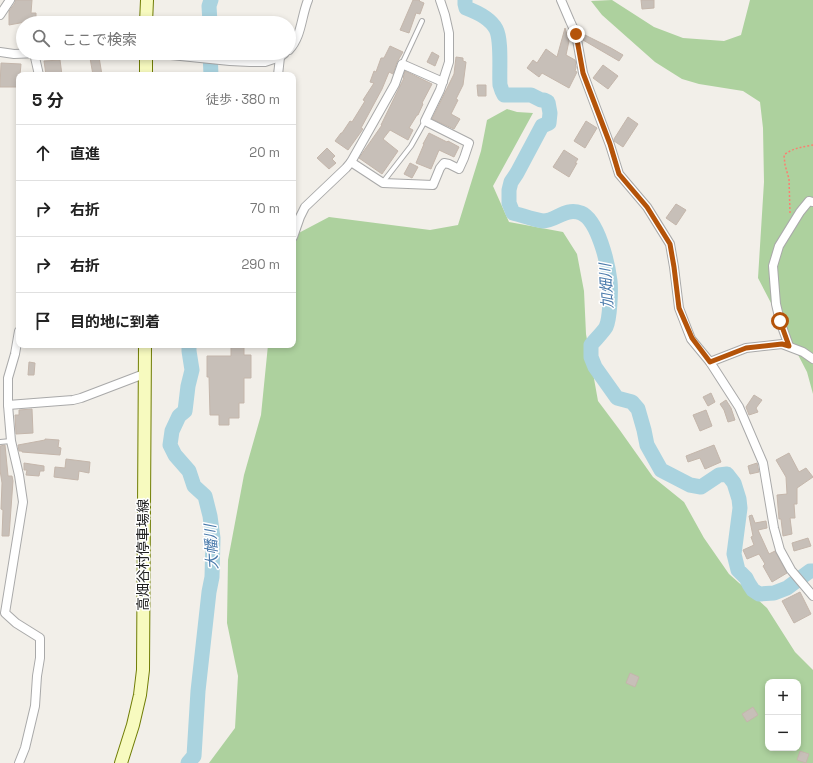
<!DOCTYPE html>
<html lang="ja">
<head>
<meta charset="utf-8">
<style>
  :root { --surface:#fff; --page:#f6f6f6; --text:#222; --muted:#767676; --line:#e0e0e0 }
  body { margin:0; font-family:"Space Grotesk","Noto Sans JP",sans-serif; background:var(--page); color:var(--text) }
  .controls { position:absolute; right:12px; bottom:12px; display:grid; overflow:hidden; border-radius:8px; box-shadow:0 2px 6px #0003 }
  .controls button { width:36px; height:36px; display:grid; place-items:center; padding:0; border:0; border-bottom:1px solid var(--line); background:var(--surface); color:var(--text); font:20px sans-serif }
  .stop { position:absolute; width:12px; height:12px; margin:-9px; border:3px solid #b45309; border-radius:50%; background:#fff }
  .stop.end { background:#b45309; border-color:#fff; box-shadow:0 1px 4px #0008 }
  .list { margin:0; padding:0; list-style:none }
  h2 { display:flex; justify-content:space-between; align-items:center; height:52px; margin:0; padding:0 16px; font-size:17px }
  h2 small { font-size:13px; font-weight:400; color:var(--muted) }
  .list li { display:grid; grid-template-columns:26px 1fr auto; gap:12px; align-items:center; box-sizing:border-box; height:56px; padding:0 16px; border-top:1px solid var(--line) }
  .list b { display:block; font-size:15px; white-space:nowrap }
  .list em { font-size:13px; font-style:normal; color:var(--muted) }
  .icon { flex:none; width:22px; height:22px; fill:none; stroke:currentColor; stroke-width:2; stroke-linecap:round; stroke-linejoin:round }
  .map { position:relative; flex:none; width:813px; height:763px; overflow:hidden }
  .search { position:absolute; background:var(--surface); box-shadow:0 2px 6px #0003; left:16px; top:16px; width:280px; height:44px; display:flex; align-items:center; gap:10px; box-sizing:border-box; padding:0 14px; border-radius:22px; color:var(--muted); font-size:15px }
  .panel { position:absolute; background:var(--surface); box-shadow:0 2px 6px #0003; left:16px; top:72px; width:280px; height:276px; border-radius:8px }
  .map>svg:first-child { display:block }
  .forest { fill:#add19e; fill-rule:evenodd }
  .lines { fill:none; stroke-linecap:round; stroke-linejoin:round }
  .river { stroke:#aad3df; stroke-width:15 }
  .building { fill:#c7bfb8; stroke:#c4b6ab }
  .service-casing { stroke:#a9a9a9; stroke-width:6 }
  .minor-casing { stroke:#a9a9a9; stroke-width:10 }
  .secondary-casing { stroke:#707d05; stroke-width:14 }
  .path { stroke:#fa8072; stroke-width:1.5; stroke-dasharray:2 2; stroke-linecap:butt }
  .service { stroke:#fff; stroke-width:4 }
  .minor { stroke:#fff; stroke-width:8 }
  .secondary { stroke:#f7fabf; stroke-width:12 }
  .route { stroke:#b45309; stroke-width:5 }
  .labels { text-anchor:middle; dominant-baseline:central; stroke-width:3; stroke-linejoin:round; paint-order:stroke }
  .street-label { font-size:14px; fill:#222; stroke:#fff }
  .water-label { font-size:15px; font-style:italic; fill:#4a7aab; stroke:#fff }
</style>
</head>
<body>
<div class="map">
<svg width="813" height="763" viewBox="0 0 813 763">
  <rect width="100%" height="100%" fill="#f2efe9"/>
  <!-- forest -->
  <g class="forest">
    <polygon points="612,0 654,27 683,38 724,41 741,35 750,0 813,0 813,394 807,372 758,278 764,182 763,128 760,102 743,91 699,84 682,79 655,62 602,15 591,1"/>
    <path d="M 507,109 L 517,112 L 533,113 L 493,186 L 509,222 L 563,232 L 577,254 L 584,291 L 586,334 L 598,401 L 619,429 L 653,477 L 684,502 L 704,538 L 729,574 L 767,608 L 795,652 L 813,670 L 813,763 L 209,763 L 235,728 L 238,676 L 227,623 L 228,560 L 244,475 L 261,415 L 268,345 L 293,345 L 293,236 L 329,217 L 430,230 L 458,225 L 481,151 L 487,120 ZM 768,682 L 798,682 L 798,748 L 768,748 Z"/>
  </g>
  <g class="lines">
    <!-- river -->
    <g class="river">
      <path d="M 465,0 L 465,4 L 466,8 C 477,12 490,18 496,29 C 502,40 499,71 500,85 L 502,91 L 504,95 L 531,95 L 541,100 L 544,100 L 548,102 L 550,113 L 549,123 L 542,126 L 517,173 L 511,182 L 509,190 L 509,203 L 513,213 C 521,215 535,220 543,221 C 556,221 565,207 581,213 C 598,220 608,264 610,281 C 611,290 610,319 606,327 C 604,331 594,341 591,345 L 591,357 L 595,367 L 617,398 L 632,402 L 638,409 L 644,430 L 647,445 L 661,470 L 690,485 L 701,487 L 719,475 L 727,474 L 734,483 L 739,499 L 740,508 L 734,554 L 738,570 L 746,578 L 749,584 L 753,590 L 759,594 L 774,593 L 787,588 L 810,571 L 813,571"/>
      <polyline points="210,23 209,6 211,0"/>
      <polyline points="210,53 211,75"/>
      <polyline points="188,763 194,756 198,691 209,592 212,577 213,538 210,516 205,496 194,486 189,471 175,455 170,445 172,431 179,416 185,411 188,386 192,370 189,351 189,345"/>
    </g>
  </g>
  <!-- building -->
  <g class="building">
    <polygon points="15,0 32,0 31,13 36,13 36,20 9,25 9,11 15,3"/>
    <polygon points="413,0 420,0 419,1 424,3 420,14 416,13 409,33 400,30"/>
    <polygon points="641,0 654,0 654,8 642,9"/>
    <polygon points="565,28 569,41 566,55 575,60 576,64 575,65 576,66 576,68 575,71 577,72 569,88 542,73 539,77 527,68 533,60 537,63 546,49 557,57"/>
    <polygon points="583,34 611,48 623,55 619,61 583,40 582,36"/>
    <polygon points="390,46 403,52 397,62 393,74 389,72 382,89 361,128 363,129 348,150 335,141 341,133 342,133 350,121 352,122 365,101 363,100 374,83 370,82 374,71 376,72 381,58 384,58"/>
    <polygon points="432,52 439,56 435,66 427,62"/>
    <polygon points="99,57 102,75 93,75 90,58"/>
    <polygon points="456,57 463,58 463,61 466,62 463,85 456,99 458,100 451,114 460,119 454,129 432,119 454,74"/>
    <polygon points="60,60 62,75 46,75 44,61"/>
    <polygon points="1,63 21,64 20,75 19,75 19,87 0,87"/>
    <polygon points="603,65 618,76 608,89 593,78"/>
    <polygon points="405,71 432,84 422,103 423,104 418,115 417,115 409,128 413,130 408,140 390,130 383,139 398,151 382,174 359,158 382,125 381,125 404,78 403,78"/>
    <polygon points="477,85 486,85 486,96 478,96"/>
    <polygon points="628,117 638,124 623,147 614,141 614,139"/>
    <polygon points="586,121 597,128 585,148 574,141"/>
    <polygon points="429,133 447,142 448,141 459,147 454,157 439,150 431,169 416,163 424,144 423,144"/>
    <polygon points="327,148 335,156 332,159 336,163 329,169 317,158"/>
    <polygon points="564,150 578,159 575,163 577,163 569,177 553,167"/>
    <polygon points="410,163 418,167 412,178 404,174"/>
    <polygon points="676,204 686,210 676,225 666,218"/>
    <polygon points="231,346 244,346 244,355 251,355 251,378 244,378 244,403 239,403 239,418 229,418 229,425 219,425 219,415 210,415 209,377 207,377 207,356 231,356"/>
    <polygon points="29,362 35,363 34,375 28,375"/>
    <polygon points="711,393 715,402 708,406 703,397"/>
    <polygon points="754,395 762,400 756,408 758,412 749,415 746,407"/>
    <polygon points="726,400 731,408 735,420 728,422 724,410 720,404"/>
    <polygon points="32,409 33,433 16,434 15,415 19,415 19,410"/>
    <polygon points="706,410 712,426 700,431 693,415"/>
    <polygon points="45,439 59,440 58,447 61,448 60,455 22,452 22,451 19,451 18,445 45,440"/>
    <polygon points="5,445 8,476 12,476 13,481 9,536 2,536 3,510 1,509 2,483 0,470 0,446"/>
    <polygon points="714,445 721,462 705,469 700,458 688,462 686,456"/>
    <polygon points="789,453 799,472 806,468 813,477 797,488 797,504 794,504 795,518 790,518 792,534 783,536 781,519 779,519 777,495 787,494 786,477 776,460"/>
    <polygon points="66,459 90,462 89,473 79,471 78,480 54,477 55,467 65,468"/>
    <polygon points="24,463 44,466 44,471 40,471 39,476 26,475 27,470 24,470"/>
    <polygon points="757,463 759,472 750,474 748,466"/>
    <polygon points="752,515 755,523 766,521 767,528 758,530 769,554 775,551 787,573 772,582 763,566 765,564 759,554 747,559 743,550 754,545 751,537 753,536 749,516"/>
    <polygon points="808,538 811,546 794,551 792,543"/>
    <polygon points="800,592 811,614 794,623 782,601"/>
    <polygon points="630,673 639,677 635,687 626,683"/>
    <polygon points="753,707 758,715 747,722 742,714"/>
    <polygon points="800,751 809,754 806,763 797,760"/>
  </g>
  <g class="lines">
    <defs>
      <g id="service">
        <polyline points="402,64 422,21"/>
        <polyline points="383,182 411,146 425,121"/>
        <polyline points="0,442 11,441"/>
      </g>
      <g id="minor">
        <polyline points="561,0 570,21 576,34 583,73 610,145 619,174 647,207 670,244 674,267 679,308 691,339 710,362 739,407 763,463 774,528 780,550 791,570 813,596"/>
        <polyline points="0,15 10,0"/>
        <path d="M 289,50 C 302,36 301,17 308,0"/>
        <polyline points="0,52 14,54 38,53"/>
        <polyline points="34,53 39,75"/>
        <polyline points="151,53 230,61 250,62 265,62 280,57 285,53"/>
        <polyline points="278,75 280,57"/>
        <polyline points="351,162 383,183 433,185 440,168 444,163 449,164 459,169 464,158 469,143 425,121 440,90 449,62 449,33 445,15 440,0"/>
        <polyline points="293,237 300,217 305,207 346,168 351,162 395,84 402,64 443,82"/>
        <polyline points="789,346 780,321 776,304 773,266 779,246 800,212 809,201 813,202"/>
        <polyline points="710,362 746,348 782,344 803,352 813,359"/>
        <polyline points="8,405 73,400 81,398 144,374"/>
        <polyline points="19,763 25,748 35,706 37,676 40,658 40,638 16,623 5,613 23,502 19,475 11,441 8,405 8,378 15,354 19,331"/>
      </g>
      <g id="secondary">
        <polyline points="146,23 147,0"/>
        <polyline points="146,53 146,75"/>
        <polyline points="121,763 133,725 140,695 143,670 145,345"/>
      </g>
    </defs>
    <!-- service casing -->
    <use href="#service" class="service-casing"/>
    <!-- minor casing -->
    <use href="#minor" class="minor-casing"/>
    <!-- secondary casing -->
    <use href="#secondary" class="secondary-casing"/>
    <!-- path -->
    <path class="path" d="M 790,213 L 789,179 L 785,165 L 784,155 C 793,148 802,147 813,145"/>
    <!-- service -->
    <use href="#service" class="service"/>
    <!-- minor -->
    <use href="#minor" class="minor"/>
    <!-- secondary -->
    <use href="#secondary" class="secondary"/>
  </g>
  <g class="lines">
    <!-- route -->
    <polyline class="route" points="576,34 583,73 610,144 619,174 647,207 670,244 674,267 679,308 692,338 710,362 746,348 782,344 789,346 780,321"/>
  </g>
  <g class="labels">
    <!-- street labels -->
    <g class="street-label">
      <text transform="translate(143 555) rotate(-90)">高畑谷村停車場線</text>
    </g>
    <!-- water labels -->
    <g class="water-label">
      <text transform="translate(606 286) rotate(-93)">加畑川</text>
      <text transform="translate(211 547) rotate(-93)">大幡川</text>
    </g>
  </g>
</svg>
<div class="controls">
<button>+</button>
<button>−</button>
</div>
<div class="stop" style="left:780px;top:321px"></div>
<div class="stop end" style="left:576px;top:34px"></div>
<div class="search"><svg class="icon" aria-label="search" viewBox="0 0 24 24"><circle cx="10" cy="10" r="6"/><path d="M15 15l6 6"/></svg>ここで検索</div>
<section class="panel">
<h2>5 分<small>徒歩 · 380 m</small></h2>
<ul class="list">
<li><svg class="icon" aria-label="ahead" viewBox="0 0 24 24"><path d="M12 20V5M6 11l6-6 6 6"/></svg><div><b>直進</b></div><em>20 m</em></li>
<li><svg class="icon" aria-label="right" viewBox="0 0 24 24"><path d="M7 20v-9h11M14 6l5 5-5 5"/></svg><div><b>右折</b></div><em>70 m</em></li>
<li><svg class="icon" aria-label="right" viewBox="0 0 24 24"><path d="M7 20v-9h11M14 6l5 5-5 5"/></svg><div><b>右折</b></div><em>290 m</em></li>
<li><svg class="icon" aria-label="arrive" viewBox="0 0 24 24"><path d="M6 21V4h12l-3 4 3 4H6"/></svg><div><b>目的地に到着</b></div></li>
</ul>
</section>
</div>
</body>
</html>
